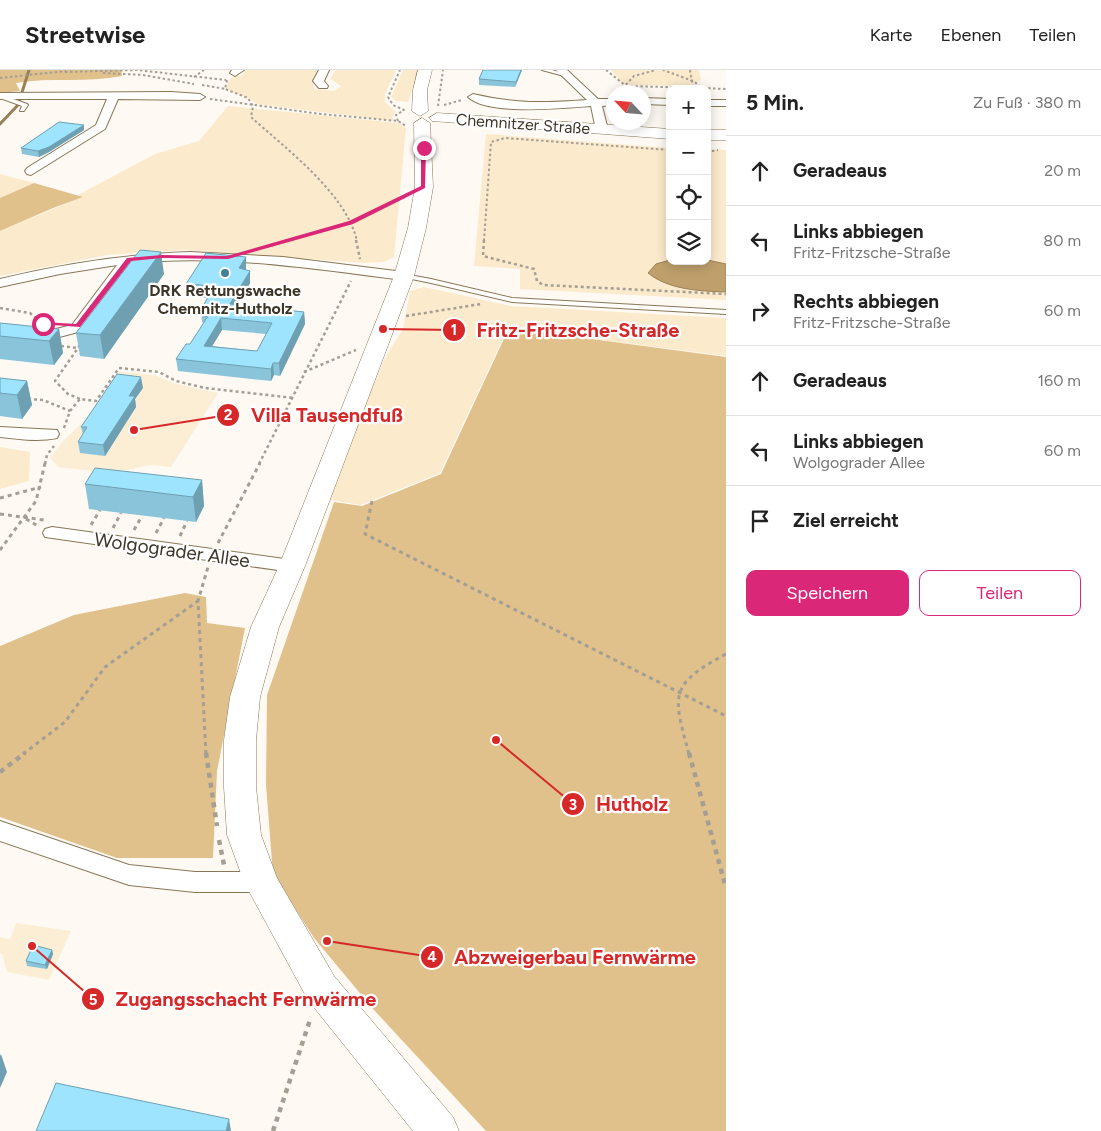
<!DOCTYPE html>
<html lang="de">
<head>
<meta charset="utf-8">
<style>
  :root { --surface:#fff; --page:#f2f2f2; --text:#222; --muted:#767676; --line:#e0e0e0; --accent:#db2777 }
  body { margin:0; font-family:Figtree,sans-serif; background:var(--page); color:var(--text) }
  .controls { position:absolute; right:15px; top:15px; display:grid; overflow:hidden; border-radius:10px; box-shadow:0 2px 12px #0003 }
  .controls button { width:45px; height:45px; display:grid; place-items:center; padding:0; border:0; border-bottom:1px solid var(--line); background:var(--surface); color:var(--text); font:25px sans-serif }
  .compass { position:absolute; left:606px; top:15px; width:45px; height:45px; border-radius:50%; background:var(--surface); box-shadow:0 2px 12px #0003; rotate:296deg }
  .stop { position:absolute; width:15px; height:15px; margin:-11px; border:4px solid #db2777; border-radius:50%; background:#fff }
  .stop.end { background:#db2777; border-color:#fff; box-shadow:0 1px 5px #0008 }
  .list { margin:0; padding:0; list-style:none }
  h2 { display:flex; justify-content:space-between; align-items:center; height:65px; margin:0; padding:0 20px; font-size:21px }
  h2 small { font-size:16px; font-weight:400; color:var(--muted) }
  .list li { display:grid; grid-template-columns:32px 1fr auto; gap:15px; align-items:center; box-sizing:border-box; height:70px; padding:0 20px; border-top:1px solid var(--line) }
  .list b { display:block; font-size:19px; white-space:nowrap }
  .list p { margin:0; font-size:16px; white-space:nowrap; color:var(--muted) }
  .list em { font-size:16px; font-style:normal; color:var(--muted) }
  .actions { display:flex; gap:10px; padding:15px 20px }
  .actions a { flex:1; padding:11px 0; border:1px solid var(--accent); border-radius:10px; text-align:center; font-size:18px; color:var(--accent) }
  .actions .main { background:var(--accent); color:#fff }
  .icon { flex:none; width:28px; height:28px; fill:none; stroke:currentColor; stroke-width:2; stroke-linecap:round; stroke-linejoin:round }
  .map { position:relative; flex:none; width:726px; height:1061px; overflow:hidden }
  header { display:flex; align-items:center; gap:30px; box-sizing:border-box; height:70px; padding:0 25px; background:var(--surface); border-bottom:1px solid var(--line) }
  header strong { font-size:24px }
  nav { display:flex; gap:28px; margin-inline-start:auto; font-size:18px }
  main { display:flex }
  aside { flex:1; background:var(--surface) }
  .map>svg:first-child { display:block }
  .built { fill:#fcedd5 }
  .green { fill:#fceacc }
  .forest { fill:#e0c18b }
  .water { fill:#bfa06c; stroke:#988058 }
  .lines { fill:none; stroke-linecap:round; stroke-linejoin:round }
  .stream { stroke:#988058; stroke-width:3 }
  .lane-casing { stroke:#887758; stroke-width:2 }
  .street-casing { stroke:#887758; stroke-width:2 }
  .secondary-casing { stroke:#887758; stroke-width:1 }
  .path-far3 { stroke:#a49e94; stroke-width:2; stroke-dasharray:2.5 2.5; stroke-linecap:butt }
  .path-far2 { stroke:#a49e94; stroke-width:2.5; stroke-dasharray:3 3; stroke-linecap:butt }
  .path-far1 { stroke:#a49e94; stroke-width:3; stroke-dasharray:4 4; stroke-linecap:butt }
  .path { stroke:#a49e94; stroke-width:4.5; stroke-dasharray:5 5; stroke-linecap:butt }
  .lane { fill:#fff; fill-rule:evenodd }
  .street { fill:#fff; fill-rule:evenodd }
  .secondary { fill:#fff; fill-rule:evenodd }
  .wall { fill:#89c4da; fill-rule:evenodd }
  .shaded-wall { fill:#6fa0b2 }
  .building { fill:#9fe4fe; stroke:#6fa0b2; fill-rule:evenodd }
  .route { fill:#db2777 }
  .poi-dot { fill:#428096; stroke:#fff; stroke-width:2 }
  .labels { text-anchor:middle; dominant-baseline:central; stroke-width:4.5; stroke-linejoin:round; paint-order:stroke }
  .far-street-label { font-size:16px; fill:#3d3528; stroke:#fff }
  .far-poi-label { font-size:16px; font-weight:bold; fill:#3d3528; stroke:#fff }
  .street-label { font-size:19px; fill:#3d3528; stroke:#fff }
  .leader { fill:none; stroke:#d62828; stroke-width:2 }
  .callout-dot { fill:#d62828; stroke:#fff; stroke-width:2 }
  .mark-label { font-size:15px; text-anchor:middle; font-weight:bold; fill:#fff }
  .callout-label { font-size:20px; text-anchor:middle; font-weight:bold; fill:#d62828; stroke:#fff; stroke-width:4.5; stroke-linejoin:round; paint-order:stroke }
</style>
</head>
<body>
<header>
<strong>Streetwise</strong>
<nav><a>Karte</a><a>Ebenen</a><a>Teilen</a></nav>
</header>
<main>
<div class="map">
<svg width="726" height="1061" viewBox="0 0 726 1061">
  <rect width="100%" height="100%" fill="#fefaf3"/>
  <!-- built -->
  <g class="built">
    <polygon points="120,302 155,305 173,313 218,323 171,397 151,395 110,403 58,397 50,388 63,371 87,348"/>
    <polygon points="16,853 71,861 49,910 7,902 2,884 0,883 0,867 10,869"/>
  </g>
  <!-- green -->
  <g class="green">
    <polygon points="246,0 320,0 313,14 315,19 334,21 341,16 330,9 336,0 396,0 385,24 385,32 396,42 392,47 394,51 256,34 250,29 226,19 228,12 233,6 241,6"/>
    <polygon points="403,0 418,0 408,32 396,31 391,27"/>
    <polygon points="611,0 699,0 701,10 690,16 630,15 623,14"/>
    <polygon points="228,36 398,53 406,58 394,187 384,192 364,193 185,180 107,185 0,206 0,161 82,127 78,125 155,84 199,71"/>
    <polygon points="486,64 670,78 670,191 707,191 707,79 726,80 726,230 520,219 520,199 474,196"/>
    <polygon points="0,104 34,113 0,128"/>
    <polygon points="424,217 511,236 726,248 726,286 508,258 440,403 361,435 324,429 386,286 403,259 410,221"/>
    <polygon points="0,377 30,382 29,411 0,419"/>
  </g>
  <!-- forest -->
  <g class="forest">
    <path d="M 0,0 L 121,0 L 122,6 C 87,13 51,7 16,13 L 20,21 L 0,23 Z"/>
    <polygon points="34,113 83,127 53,138 0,161 0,128"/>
    <polygon points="509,258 726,287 726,1061 486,1061 374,940 314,868 273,804 266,715 267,625 334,432 362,436 441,404"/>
    <polygon points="185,523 206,527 207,553 245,558 217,701 213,788 117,788 0,747 0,576 74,545"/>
  </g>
  <!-- water -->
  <path class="water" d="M 670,190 L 707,190 L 726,194 L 726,222 C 700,221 669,220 648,203 L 656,194 Z"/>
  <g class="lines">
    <!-- stream -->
    <polyline class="stream" points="0,54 18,35 29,0"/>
    <defs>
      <g id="lane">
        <polygon points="542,0 552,0 567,4 564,6"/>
        <polygon points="0,24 27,34 28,35 24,41 20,41 22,36 0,28"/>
        <polygon points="404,204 431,209 512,228 726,240 726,244 512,232 431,213 402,207 402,205"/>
      </g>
      <g id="street">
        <polygon points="232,0 244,0 235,6 230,3"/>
        <polygon points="319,0 329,0 324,11 328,16 327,18 319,18 313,11"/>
        <path d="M 556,0 L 567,0 L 598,29 L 614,29 L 614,35 L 602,36 L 608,60 L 606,62 L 602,63 L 596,60 L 591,36 C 564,38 488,46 468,27 L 473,24 C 516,34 543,33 587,30 Z"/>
        <polygon points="171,22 200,24 205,27 200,30 118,29 105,59 31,105 27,104 25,101 27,98 96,55 107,29 0,29 0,23"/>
        <polygon points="644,28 670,29 670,35 644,34"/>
        <rect x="707" y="30" width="19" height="6"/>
        <path d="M 190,182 L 283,187 L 404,202 L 411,206 L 404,210 C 314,199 224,184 133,193 L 82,261 L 48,270 L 0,267 L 0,257 L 48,261 L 72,255 L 117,195 L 60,204 L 0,217 L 0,209 C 63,194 126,184 190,182 Z"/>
        <path d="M 0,357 L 57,360 L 59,364 L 57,368 C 38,372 19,369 0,367 Z"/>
        <polygon points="52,457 292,490 299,492 302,496 299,500 292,502 45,467 43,463 45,459"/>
        <polygon points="0,751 129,795 195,802 261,802 270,805 274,812 270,819 261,822 195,822 129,815 0,771"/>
      </g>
      <g id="secondary">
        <polygon points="418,0 432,0 427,20 428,41 420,46 412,41 413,20"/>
        <polygon points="437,43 670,59 670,69 432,51 429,48"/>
        <polygon points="422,48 430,53 433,117 426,158 414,206 305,496 279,557 260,627 256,670 256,717 261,765 277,808 334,906 453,1047 459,1061 413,1061 308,930 244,812 227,765 224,717 224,670 230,627 251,557 279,496 394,206 408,158 415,117 414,53"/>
        <rect x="707" y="60" width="19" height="10"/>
      </g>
    </defs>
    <!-- lane casing -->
    <use href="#lane" class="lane-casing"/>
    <!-- street casing -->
    <use href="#street" class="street-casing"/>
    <!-- secondary casing -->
    <use href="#secondary" class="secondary-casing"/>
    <!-- path-far3 -->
    <g class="path-far3">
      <polyline points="606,0 626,16 703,18 693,11 663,0"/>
      <polyline points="690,0 693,18"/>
      <polyline points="65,2 137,0 226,10"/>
      <polyline points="103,3 143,5 194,14"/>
      <polyline points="194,7 204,0"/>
      <polyline points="0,8 66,1"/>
      <path d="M 227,10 L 225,19 L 248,28 L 253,36 L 251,47 C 286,79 346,123 357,171"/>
      <polyline points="202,15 226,19"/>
      <polyline points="703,18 726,19"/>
      <polyline points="619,22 634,6 656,0"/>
      <polyline points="210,29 321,44 398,51 406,56"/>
      <polyline points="444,35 462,30"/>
      <polyline points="438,36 443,0"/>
      <polyline points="707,47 708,50"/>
      <polyline points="398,51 396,45 404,40 393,35 388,27 400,0"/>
      <polyline points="707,82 718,80"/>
      <polyline points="285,171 351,152 405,127"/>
      <polyline points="484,171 491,72 505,68 670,80"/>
    </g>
    <!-- path-far2 -->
    <g class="path-far2">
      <polyline points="356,170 360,189"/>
      <polyline points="484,170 483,186 534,199 537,211 543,215 726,224"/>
      <polyline points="266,177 289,170"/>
      <polyline points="0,238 30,243 40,252"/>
      <polyline points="406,246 481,234"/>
      <polyline points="80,275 55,311 68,324 80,329"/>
      <polyline points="61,276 77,278"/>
      <polyline points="304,302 356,280"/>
      <polyline points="28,329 43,330 70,341"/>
      <polyline points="64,358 70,341 80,329 96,331 119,298 159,302 176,311 205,318 294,328"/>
      <polyline points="45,394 47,385 54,376"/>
      <polyline points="259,394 351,211"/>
    </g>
    <!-- path-far1 -->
    <g class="path-far1">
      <polyline points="0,428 41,417"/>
      <polyline points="372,431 365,464 726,646"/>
      <polyline points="0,444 44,450"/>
      <polyline points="26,449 38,456"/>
      <polyline points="91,455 100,440"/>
      <polyline points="113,458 121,443"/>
      <polyline points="134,460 142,446"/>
      <polyline points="156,463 164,448"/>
      <polyline points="180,466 187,451"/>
      <polyline points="218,473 260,393"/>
      <polyline points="0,480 36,431 45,393"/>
      <polyline points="23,684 65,652 105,597 198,531"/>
      <polyline points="206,684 198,531 208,497"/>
      <path d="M 689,684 C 673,625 668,615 726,584"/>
    </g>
    <!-- path -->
    <g class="path">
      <polyline points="206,683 217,756"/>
      <polyline points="689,683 726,818"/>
      <polyline points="0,702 25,683"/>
      <polyline points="219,770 224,795"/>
      <polyline points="273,1061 311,947"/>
    </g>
    <!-- lane -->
    <use href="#lane" class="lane"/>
    <!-- street -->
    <use href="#street" class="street"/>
    <!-- secondary -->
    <use href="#secondary" class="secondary"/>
  </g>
  <!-- wall -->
  <g class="wall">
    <polygon points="483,0 522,0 515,17 479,15 479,9"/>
    <polygon points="84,55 84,60 49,82 39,87 22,84 21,78"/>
    <path d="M 246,187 L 246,200 L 250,201 L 250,213 L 238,235 L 304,242 L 305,254 L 280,306 L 274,305 L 271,311 L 178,301 L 176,289 L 190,274 L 204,253 L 202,252 L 201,240 L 208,228 L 187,226 L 186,214 ZM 222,260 L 266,264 L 257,281 L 212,276 Z"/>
    <polygon points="164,204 104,289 80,286 76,263"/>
    <polygon points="0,253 59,259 63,283 54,295 0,289"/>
    <polygon points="0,308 27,311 32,335 22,349 0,346"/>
    <polygon points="143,318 135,329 136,337 105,386 80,383 78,372 83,364 81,357"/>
    <polygon points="202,410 204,436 196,452 89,439 85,414"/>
    <polygon points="52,880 53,884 47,899 27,896 26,891"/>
  </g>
  <!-- shaded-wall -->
  <g class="shaded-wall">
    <polygon points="521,0 522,0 515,17 516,12"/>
    <polygon points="84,55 84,60 49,82 39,87 38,81"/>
    <polygon points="161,182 164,204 104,289 100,265"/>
    <polygon points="246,187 246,199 240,210 239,198"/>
    <polygon points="250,201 250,213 231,246 230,234"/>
    <polygon points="304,242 305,254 280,306 279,293"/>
    <polygon points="221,248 222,260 205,288 204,276"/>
    <polygon points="59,259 63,283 54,295 49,271"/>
    <polygon points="273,293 274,305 271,311 271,299"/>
    <polygon points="141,307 143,318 135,329 136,337 105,386 103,375 129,326"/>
    <polygon points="27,311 32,335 22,349 17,325"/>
    <polygon points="202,410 204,436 196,452 193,427"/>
    <polygon points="52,880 53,884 47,899 45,895"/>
    <polygon points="1,984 7,1002 0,1018 0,986"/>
    <polygon points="229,1049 231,1061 226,1061"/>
  </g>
  <!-- building -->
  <g class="building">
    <polygon points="483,0 521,0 516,12 479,9"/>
    <polygon points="59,52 84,55 49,77 38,81 21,78"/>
    <polygon points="140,180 161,182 100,265 76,263"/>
    <path d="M 206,183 L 246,187 L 239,198 L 250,201 L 230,234 L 304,242 L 279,293 L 273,293 L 271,299 L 176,289 L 186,274 L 190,274 L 208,246 L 203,246 L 206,241 L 201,240 L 214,216 L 186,214 ZM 221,248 L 272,253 L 257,281 L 204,276 Z"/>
    <polygon points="0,253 59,259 49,271 0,266"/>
    <polygon points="117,304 141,307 129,326 135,326 103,375 78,372 87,357 81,357"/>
    <polygon points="0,308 27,311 17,325 0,323"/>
    <polygon points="95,398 202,410 193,427 85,414"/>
    <polygon points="33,875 52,880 45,895 26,891"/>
    <polygon points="56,1013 229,1049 226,1061 36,1061"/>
  </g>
  <!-- route -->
  <polygon class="route" points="424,77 426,78 425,118 353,154 228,189 162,188 131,191 80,257 40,254 43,252 76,254 127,188 162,185 227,186 349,151 421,116 421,78"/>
  <!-- markers -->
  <circle class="poi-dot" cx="225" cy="203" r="5"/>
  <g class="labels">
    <!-- far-street labels -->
    <g class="far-street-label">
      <text transform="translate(523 54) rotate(4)">Chemnitzer Straße</text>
    </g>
    <!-- far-poi labels -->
    <g class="far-poi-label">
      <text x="225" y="220">DRK Rettungswache<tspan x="225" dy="18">Chemnitz-Hutholz</tspan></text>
    </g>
    <!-- street labels -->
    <g class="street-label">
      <text transform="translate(172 480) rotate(8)">Wolgograder Allee</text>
    </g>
  </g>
  <!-- callouts -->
  <path class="leader" d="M383 259L454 260M134 360L228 345M496 670L573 734M327 871L432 887M32 876L93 929"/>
  <g class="callout-dot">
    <circle cx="383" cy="259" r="5"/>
    <circle cx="134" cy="360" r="5"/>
    <circle cx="496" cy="670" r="5"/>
    <circle cx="327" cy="871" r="5"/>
    <circle cx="32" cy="876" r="5"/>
    <circle cx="454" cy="260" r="12"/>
    <circle cx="228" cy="345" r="12"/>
    <circle cx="573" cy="734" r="12"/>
    <circle cx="432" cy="887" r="12"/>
    <circle cx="93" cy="929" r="12"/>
  </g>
  <g class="mark-label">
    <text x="454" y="265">1</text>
    <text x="228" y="350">2</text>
    <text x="573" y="740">3</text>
    <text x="432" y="892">4</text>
    <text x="93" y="935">5</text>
  </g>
  <g class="callout-label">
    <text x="578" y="267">Fritz-Fritzsche-Straße</text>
    <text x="327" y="352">Villa Tausendfuß</text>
    <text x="632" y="741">Hutholz</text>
    <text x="575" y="894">Abzweigerbau Fernwärme</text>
    <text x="246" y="936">Zugangsschacht Fernwärme</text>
  </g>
</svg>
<div class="controls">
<button>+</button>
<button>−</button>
<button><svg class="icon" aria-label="locate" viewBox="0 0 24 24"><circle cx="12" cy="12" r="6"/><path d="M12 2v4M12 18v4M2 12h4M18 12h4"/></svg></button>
<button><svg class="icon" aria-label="layers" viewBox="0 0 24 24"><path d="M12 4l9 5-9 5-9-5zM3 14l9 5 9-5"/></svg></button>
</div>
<svg class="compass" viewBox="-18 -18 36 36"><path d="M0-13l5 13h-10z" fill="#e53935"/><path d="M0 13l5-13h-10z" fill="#767676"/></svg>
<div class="stop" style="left:43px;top:254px"></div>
<div class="stop end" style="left:424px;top:78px"></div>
</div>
<aside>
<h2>5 Min.<small>Zu Fuß · 380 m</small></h2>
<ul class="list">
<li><svg class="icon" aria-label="ahead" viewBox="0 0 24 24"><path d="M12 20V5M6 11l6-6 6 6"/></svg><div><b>Geradeaus</b></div><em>20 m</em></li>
<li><svg class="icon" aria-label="left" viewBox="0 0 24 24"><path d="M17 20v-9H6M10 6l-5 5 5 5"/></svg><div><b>Links abbiegen</b><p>Fritz-Fritzsche-Straße</p></div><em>80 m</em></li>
<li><svg class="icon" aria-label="right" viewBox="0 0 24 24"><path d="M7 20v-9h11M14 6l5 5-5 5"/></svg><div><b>Rechts abbiegen</b><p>Fritz-Fritzsche-Straße</p></div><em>60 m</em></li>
<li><svg class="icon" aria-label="ahead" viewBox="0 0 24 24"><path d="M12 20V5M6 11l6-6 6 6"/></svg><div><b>Geradeaus</b></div><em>160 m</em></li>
<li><svg class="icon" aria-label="left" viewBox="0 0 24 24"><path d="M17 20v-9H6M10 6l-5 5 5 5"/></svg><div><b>Links abbiegen</b><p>Wolgograder Allee</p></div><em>60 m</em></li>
<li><svg class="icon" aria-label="arrive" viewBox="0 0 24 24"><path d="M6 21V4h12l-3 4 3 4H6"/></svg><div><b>Ziel erreicht</b></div></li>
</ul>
<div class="actions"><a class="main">Speichern</a><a>Teilen</a></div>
</aside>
</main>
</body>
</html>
